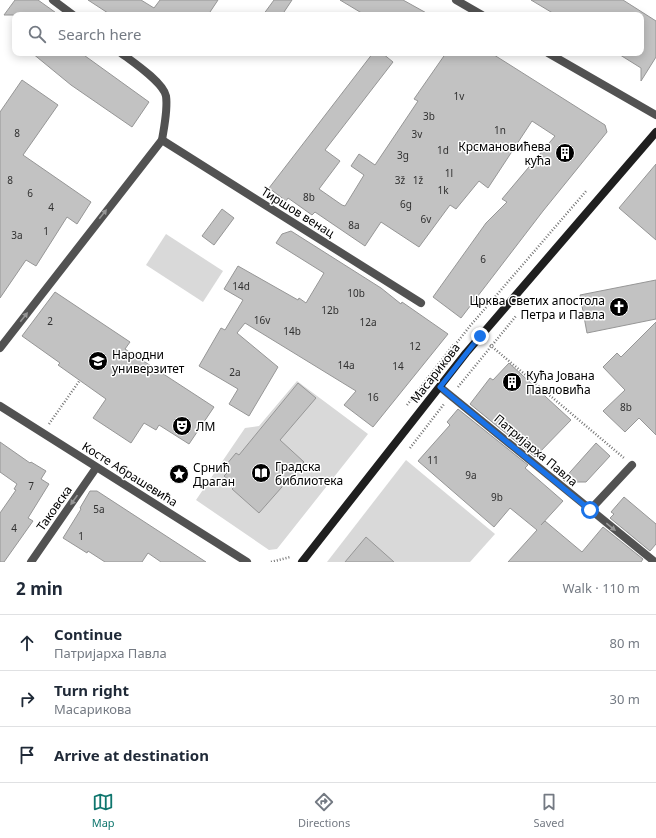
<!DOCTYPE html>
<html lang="en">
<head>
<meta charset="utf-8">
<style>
  :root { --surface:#fff; --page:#f2f2f3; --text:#1f2937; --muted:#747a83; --line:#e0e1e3; --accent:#0f766e }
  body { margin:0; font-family:"Noto Sans",sans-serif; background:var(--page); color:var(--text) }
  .stop { position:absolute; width:12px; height:12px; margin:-9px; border:3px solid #1a73e8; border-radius:50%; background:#fff }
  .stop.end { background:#1a73e8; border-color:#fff; box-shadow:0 1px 4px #0008 }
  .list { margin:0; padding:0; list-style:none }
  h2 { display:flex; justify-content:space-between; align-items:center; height:52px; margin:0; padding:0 16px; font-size:17px }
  h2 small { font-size:13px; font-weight:400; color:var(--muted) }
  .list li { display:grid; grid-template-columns:26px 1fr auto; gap:12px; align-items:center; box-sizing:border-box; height:56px; padding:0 16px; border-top:1px solid var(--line) }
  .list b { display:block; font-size:15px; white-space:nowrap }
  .list p { margin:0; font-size:13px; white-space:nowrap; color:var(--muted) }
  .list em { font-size:13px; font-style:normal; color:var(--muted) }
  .icon { flex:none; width:22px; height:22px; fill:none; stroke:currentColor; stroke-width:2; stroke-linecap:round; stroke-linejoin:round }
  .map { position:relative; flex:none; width:656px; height:562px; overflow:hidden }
  .search { position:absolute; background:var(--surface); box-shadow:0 2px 10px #0003; left:12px; right:12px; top:12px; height:44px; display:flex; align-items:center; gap:10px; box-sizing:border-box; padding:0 14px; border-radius:8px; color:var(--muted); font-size:15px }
  .sheet { height:220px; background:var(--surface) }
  nav { display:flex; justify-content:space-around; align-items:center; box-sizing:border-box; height:56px; border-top:1px solid var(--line); background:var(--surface); font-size:11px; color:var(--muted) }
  nav a { display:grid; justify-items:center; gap:2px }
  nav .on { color:var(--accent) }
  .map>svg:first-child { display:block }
  .green { fill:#d9d9d9 }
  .building { fill:#c2c2c2; stroke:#969696 }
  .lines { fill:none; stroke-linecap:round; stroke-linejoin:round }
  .path { stroke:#747474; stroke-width:2.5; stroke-dasharray:1 2; stroke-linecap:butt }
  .service { stroke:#525252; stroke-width:8 }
  .pedestrian { stroke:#525252; stroke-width:8 }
  .minor { stroke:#525252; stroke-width:8 }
  .secondary { stroke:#1f1f1f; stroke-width:8 }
  .oneway { fill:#979797 }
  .route { stroke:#1a73e8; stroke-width:5 }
  .labels { text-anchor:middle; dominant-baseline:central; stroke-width:3; stroke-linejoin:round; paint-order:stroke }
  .number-label { font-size:10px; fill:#303030 }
  .poi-label { font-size:12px; fill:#000; stroke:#fff; text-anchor:start }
  .street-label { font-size:12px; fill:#000; stroke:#fff }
</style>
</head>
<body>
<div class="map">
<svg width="656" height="562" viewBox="0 0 656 562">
  <rect width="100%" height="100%" fill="#fff"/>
  <!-- green -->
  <g class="green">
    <polygon points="166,234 223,271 203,302 146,265"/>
    <polygon points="297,381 368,434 277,549 269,550 196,500 245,428 259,426"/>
    <polygon points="406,460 495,534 470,562 327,562"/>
  </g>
  <!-- building -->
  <g class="building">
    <polygon points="15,0 38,0 59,15 4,15"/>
    <polygon points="88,0 141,0 154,8 160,0 218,0 208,15 111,15"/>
    <polygon points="274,0 292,0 282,15 263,15"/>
    <polygon points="340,0 403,0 430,15 365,15"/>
    <polygon points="531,0 623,0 656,21 656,57 641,81 641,68 617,53 641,53 641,15 556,15"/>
    <polygon points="32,53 81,53 149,102 132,127 71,85"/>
    <polygon points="373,53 382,53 393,62 325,150 340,161 319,189 342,205 345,206 364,175 351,166 359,154 375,165 418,101 414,99 446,53 491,53 605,125 607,132 543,211 461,318 433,297 486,223 507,202 502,199 555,136 532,121 488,188 479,181 456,209 450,205 419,247 381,222 365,246 315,212 312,215 288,198 286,201 269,188"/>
    <polygon points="22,80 58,105 23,155 91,202 77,224 67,217 36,266 26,260 0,298 0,112"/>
    <polygon points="656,164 656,240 619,208"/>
    <polygon points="222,209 234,218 214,245 202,236"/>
    <polygon points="291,231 381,288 401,304 402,302 448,334 373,427 344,405 356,391 245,323 237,333 278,367 249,416 229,404 238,389 199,366 221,328 225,330 243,300 224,289 238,266 298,300 299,298 306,303 324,273 276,243 282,234"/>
    <polygon points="656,280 656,319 587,333 580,295"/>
    <polygon points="55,292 130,342 125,349 214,407 189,444 159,425 156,430 144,423 131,443 93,418 106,399 58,365 60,363 22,336"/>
    <polygon points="656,322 656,435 639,418 625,432 603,411 625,390 603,367 617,353 621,357"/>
    <polygon points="509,363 571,420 535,457 470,404 490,378 493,380"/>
    <polygon points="298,383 316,398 280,440 304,462 259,513 232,489 235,486 224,476 231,469 226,465 236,453 239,455"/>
    <polygon points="458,409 528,465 525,468 563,501 541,525 545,521 582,552 603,527 643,559 641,562 508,562 537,530 510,508 494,527 418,461 450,425 447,422"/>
    <polygon points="0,442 30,463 31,462 46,471 41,479 49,484 28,518 33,521 4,562 0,562 0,513 16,490 14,489 17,484 0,472"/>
    <polygon points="596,443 610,456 586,482 566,482 563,480"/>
    <polygon points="90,491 97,491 206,562 161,562 148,553 142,562 105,562 88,551 87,553 63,538 81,509 80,508"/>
    <polygon points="624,497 656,524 656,544 650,551 610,518 614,514 611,512"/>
    <polygon points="366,537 394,562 345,562"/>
  </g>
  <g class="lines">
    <!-- path -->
    <g class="path">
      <polyline points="455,345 470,326 587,190"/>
      <polyline points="490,345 624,458"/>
      <polyline points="458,387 516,316"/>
      <polyline points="407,405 454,344"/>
      <polyline points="49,424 80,380"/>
      <polyline points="410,448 444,404"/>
      <polyline points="271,562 290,557"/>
    </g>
    <!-- service -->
    <polyline class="service" points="590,510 632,465"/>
    <!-- pedestrian -->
    <g class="pedestrian">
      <polyline points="456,0 482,15"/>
      <polyline points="548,53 656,115"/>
    </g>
    <!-- minor -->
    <g class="minor">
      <polyline points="53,0 73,15"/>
      <path d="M 121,53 C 133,62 163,82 166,96 C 168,110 164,127 162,140"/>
      <polyline points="0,348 162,140 421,303"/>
      <polyline points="440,387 655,562"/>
      <polyline points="0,406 247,562"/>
      <polyline points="31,562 96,468"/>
    </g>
    <!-- secondary -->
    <polyline class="secondary" points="302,562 466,353 656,132"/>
  </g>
  <!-- one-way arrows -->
  <defs><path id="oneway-solid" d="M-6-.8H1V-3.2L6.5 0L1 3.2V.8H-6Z"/></defs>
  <g class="oneway">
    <use href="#oneway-solid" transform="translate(103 214) rotate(-52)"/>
    <use href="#oneway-solid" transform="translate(24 317) rotate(-52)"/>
    <use href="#oneway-solid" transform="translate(74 500) rotate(125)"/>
    <use href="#oneway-solid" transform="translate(611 527) rotate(39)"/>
  </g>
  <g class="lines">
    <!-- route -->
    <polyline class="route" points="480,336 440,387 590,510"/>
  </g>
  <!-- icons -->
  <defs>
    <symbol id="building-disc" viewBox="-11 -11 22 22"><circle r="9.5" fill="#000" stroke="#fff"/><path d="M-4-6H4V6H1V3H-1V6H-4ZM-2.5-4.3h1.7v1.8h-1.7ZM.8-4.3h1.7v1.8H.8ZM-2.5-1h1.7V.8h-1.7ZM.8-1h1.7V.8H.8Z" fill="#fff"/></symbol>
    <symbol id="church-disc" viewBox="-11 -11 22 22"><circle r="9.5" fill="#000" stroke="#fff"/><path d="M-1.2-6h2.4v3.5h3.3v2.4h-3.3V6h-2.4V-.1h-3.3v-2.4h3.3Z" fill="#fff"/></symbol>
    <symbol id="university-disc" viewBox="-11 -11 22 22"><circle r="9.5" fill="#000" stroke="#fff"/><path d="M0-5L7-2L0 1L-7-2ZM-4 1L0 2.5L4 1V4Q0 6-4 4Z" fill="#fff"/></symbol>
    <symbol id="theatre-disc" viewBox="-11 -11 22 22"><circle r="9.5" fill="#000" stroke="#fff"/><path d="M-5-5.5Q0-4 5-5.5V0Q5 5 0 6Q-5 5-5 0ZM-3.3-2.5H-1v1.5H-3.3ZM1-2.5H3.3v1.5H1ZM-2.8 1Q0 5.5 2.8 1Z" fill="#fff"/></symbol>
    <symbol id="library-disc" viewBox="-11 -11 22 22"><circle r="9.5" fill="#000" stroke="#fff"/><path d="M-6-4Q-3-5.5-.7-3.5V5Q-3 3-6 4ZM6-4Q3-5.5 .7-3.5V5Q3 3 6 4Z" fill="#fff"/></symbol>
    <symbol id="sight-disc" viewBox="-11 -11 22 22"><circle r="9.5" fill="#000" stroke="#fff"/><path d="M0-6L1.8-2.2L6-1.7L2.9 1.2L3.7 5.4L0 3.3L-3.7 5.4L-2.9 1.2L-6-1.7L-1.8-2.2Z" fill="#fff"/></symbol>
  </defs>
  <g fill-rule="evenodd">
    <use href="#building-disc" x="554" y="142" width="22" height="22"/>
    <use href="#church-disc" x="608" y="296" width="22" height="22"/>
    <use href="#university-disc" x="87" y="350" width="22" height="22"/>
    <use href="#building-disc" x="501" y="371" width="22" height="22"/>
    <use href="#theatre-disc" x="171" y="415" width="22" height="22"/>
    <use href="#library-disc" x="250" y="462" width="22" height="22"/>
    <use href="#sight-disc" x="168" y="463" width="22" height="22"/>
  </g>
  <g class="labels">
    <!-- number labels -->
    <g class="number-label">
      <text x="459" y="96">1v</text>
      <text x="429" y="116">3b</text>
      <text x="500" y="130">1n</text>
      <text x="17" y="133">8</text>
      <text x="417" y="134">3v</text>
      <text x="443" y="150">1d</text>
      <text x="403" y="155">3g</text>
      <text x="449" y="173">1l</text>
      <text x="10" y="180">8</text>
      <text x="400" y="180">3ž</text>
      <text x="418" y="180">1ž</text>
      <text x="443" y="190">1k</text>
      <text x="30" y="193">6</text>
      <text x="309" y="197">8b</text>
      <text x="406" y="204">6g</text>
      <text x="51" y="207">4</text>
      <text x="426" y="219">6v</text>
      <text x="354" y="225">8a</text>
      <text x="46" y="231">1</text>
      <text x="17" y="235">3a</text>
      <text x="483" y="259">6</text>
      <text x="241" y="286">14d</text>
      <text x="356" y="293">10b</text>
      <text x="330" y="310">12b</text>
      <text x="262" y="320">16v</text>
      <text x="50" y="321">2</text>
      <text x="368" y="322">12a</text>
      <text x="292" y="331">14b</text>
      <text x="415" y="346">12</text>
      <text x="346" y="365">14a</text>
      <text x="398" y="366">14</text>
      <text x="235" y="372">2a</text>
      <text x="373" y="397">16</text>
      <text x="626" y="407">8b</text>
      <text x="433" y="460">11</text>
      <text x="471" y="475">9a</text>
      <text x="31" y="486">7</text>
      <text x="497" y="497">9b</text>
      <text x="99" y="509">5a</text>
      <text x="14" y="528">4</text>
      <text x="81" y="536">1</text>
    </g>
    <!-- poi labels -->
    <g class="poi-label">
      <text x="551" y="146" text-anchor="end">Крсмановићева<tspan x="551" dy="14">кућа</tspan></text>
      <text x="605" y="300" text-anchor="end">Црква Светих апостола<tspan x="605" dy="14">Петра и Павла</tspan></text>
      <text x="112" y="354">Народни<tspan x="112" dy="14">универзитет</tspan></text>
      <text x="526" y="375">Кућа Јована<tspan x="526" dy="14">Павловића</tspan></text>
      <text x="196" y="426">ЛМ</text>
      <text x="275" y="466">Градска<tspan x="275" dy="14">библиотека</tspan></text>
      <text x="193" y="467">Срнић<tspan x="193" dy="14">Драган</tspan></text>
    </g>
    <!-- street labels -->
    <g class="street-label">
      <text transform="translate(298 212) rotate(32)">Тиршов венац</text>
      <text transform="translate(435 373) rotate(-52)">Масарикова</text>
      <text transform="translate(536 450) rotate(40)">Патријарха Павла</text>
      <text transform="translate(130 474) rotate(32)">Косте Абрашевића</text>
      <text transform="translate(54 508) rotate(-55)">Таковска</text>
    </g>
  </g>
</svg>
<div class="stop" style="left:590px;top:510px"></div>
<div class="stop end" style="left:480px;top:336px"></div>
<div class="search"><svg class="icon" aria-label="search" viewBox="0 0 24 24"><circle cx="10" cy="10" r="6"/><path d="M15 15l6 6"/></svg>Search here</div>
</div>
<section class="sheet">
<h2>2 min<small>Walk · 110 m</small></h2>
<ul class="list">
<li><svg class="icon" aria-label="ahead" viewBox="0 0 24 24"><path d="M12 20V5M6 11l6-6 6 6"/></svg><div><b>Continue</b><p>Патријарха Павла</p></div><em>80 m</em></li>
<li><svg class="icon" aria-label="right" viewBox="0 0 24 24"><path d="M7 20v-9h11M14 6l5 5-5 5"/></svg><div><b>Turn right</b><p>Масарикова</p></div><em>30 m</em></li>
<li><svg class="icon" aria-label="arrive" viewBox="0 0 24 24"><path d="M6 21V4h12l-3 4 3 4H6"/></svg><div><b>Arrive at destination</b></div></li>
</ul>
</section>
<nav>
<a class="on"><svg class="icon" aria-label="map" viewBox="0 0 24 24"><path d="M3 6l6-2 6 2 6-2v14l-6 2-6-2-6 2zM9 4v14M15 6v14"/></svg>Map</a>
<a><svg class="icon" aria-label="directions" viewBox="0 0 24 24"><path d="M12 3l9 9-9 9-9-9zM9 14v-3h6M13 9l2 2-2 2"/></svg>Directions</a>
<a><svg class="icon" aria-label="saved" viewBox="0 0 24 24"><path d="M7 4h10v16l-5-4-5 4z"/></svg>Saved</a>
</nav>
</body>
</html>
